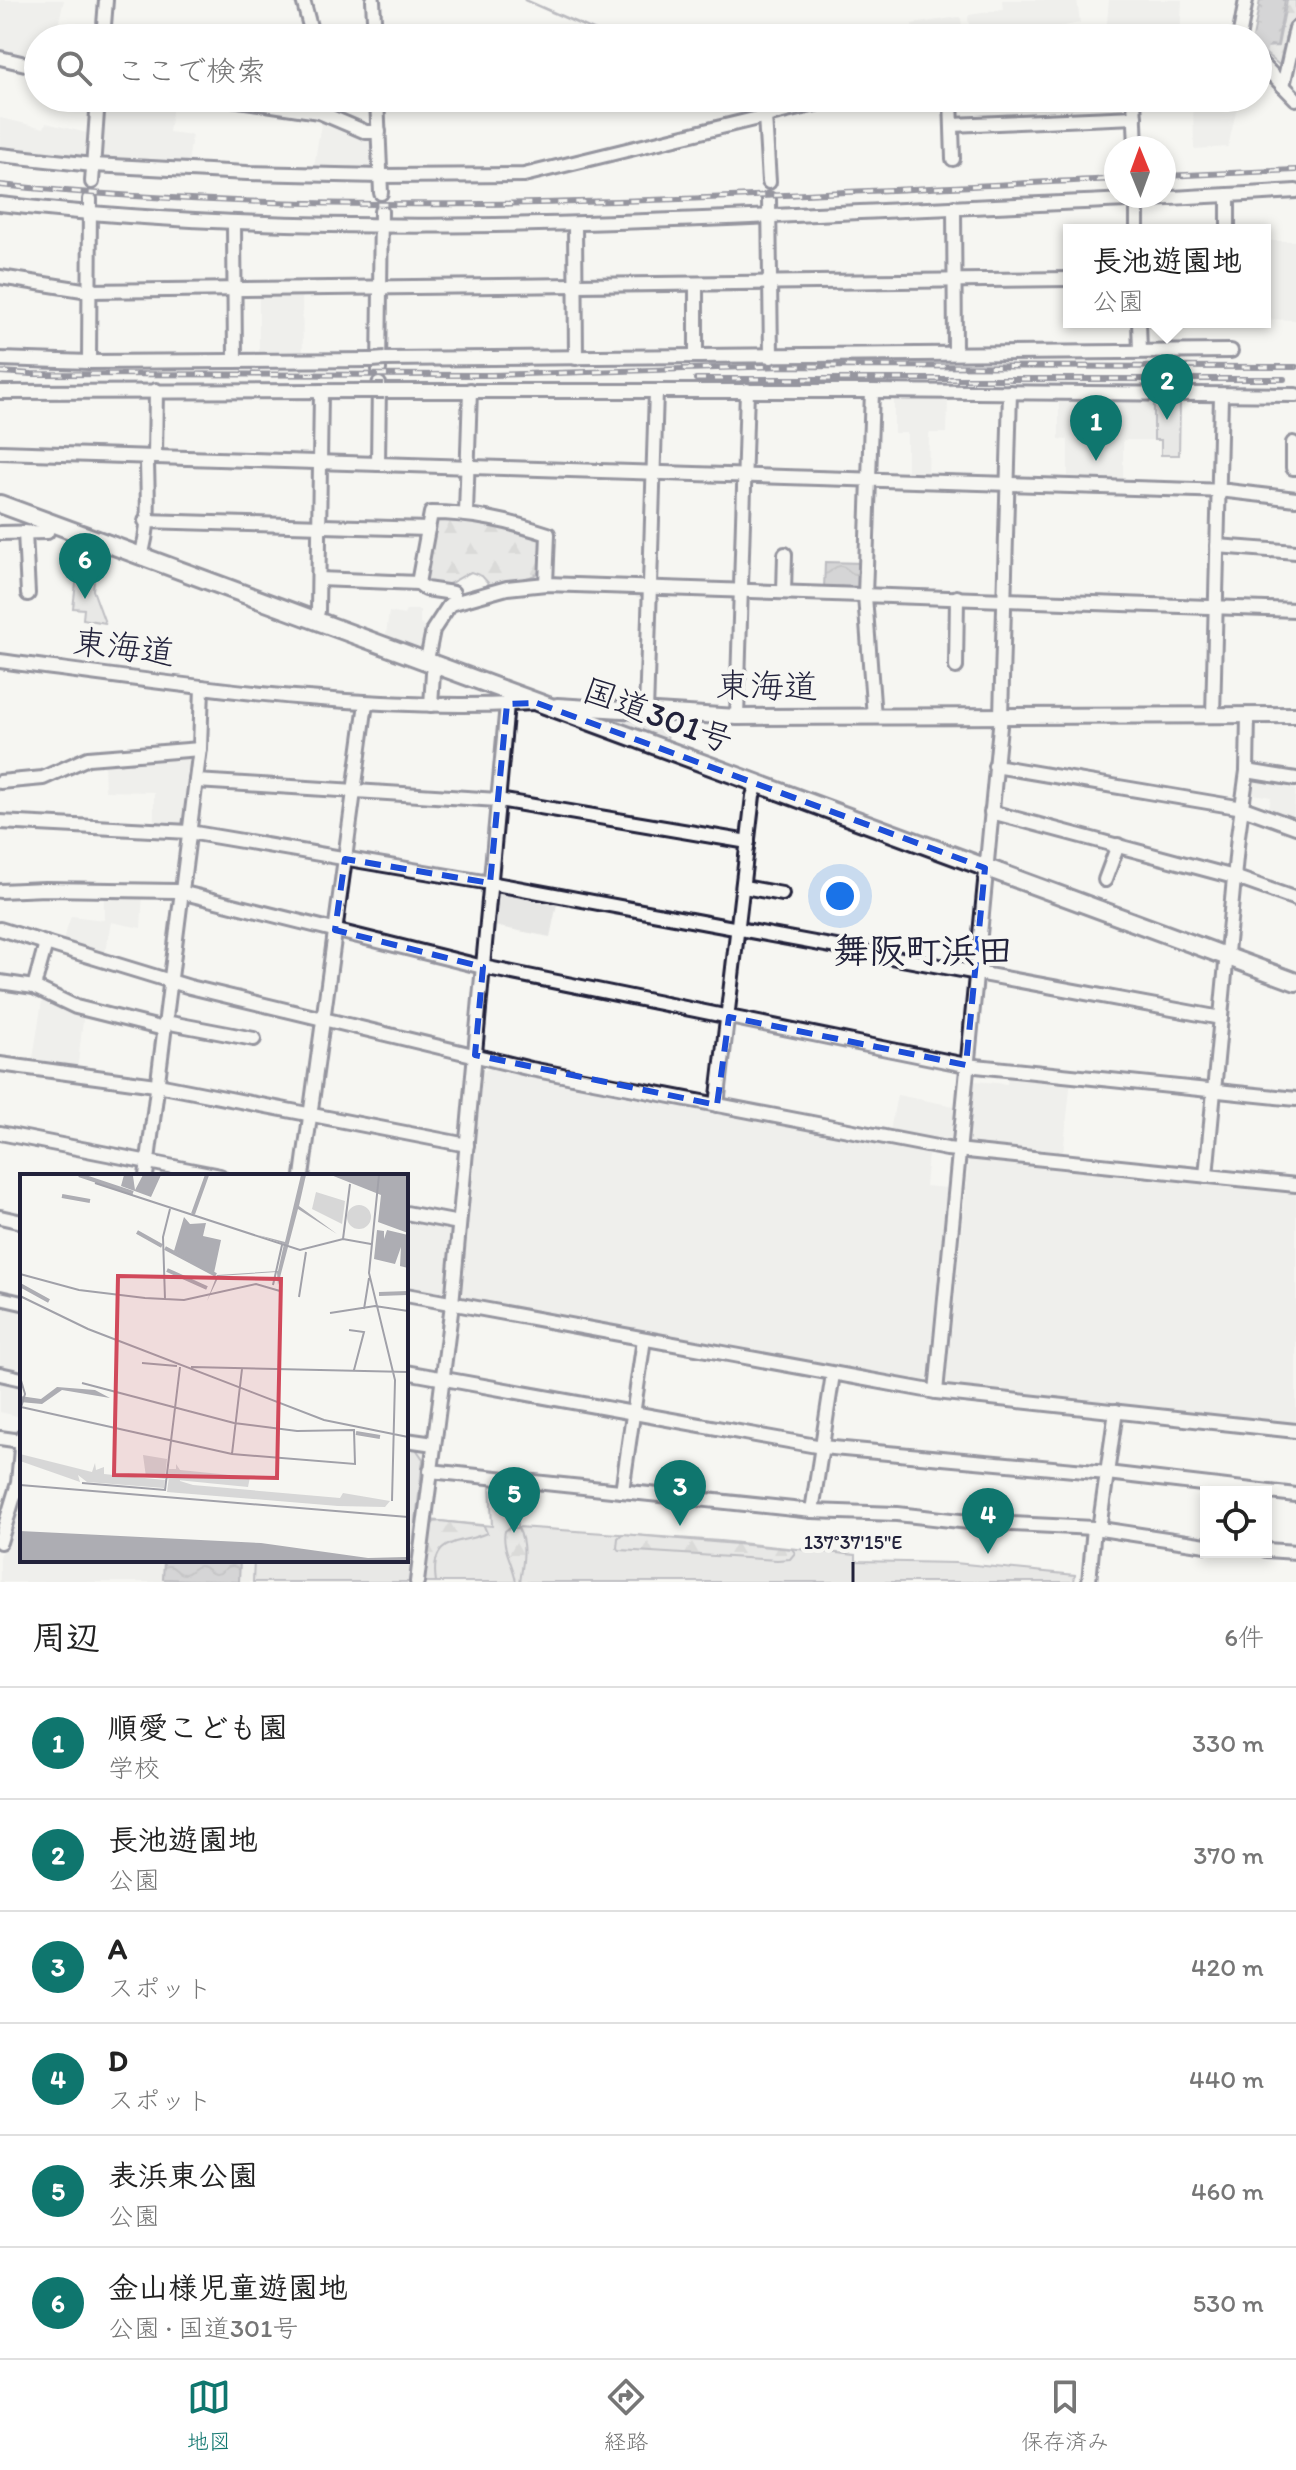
<!DOCTYPE html>
<html lang="ja">
<head>
<meta charset="utf-8">
<style>
  :root { --surface:#fff; --page:#f2f2f2; --text:#222; --muted:#767676; --line:#e0e0e0; --accent:#0f766e }
  body { margin:0; font-family:Itim,"Klee One",sans-serif; background:var(--page); color:var(--text) }
  .controls { position:absolute; right:24px; bottom:24px; display:grid; overflow:hidden; border-radius:0px; box-shadow:0 4px 12px #0003 }
  .controls button { width:72px; height:72px; display:grid; place-items:center; padding:0; border:0; border-bottom:2px solid var(--line); background:var(--surface); color:var(--text); font:40px sans-serif }
  .compass { position:absolute; left:1104px; top:136px; width:72px; height:72px; border-radius:50%; background:var(--surface); box-shadow:0 4px 12px #0003; rotate:359deg }
  .you { position:absolute; left:840px; top:896px; width:28px; height:28px; margin:-20px; border:6px solid #fff; border-radius:50%; background:#1a73e8; box-shadow:0 0 0 12px #1a73e833 }
  .badge { display:grid; place-items:center; width:52px; height:52px; border-radius:50%; background:var(--accent); color:#fff; font-size:26px; font-weight:700 }
  .pin { position:absolute; translate:-50% -66px; filter:drop-shadow(0 2px 4px #0008) }
  .pin::after { content:''; position:absolute; top:42px; width:28px; height:24px; background:inherit; clip-path:polygon(0 0,100% 0,50% 100%) }
  .popup { position:absolute; left:1063px; top:224px; width:208px; height:104px; box-sizing:border-box; display:grid; place-content:center; border-radius:0px; background:var(--surface); filter:drop-shadow(0 2px 6px #0005); font-size:26px; white-space:nowrap; color:var(--muted) }
  .popup b { font-size:30px; color:var(--text) }
  .popup::after { content:''; position:absolute; left:50%; top:100%; margin-left:-16px; border:16px solid transparent; border-top-color:var(--surface) }
  .list { margin:0; padding:0; list-style:none }
  h2 { display:flex; justify-content:space-between; align-items:center; height:104px; margin:0; padding:0 32px; font-size:34px }
  h2 small { font-size:26px; font-weight:400; color:var(--muted) }
  .list li { display:grid; grid-template-columns:52px 1fr auto; gap:24px; align-items:center; box-sizing:border-box; height:112px; padding:0 32px; border-top:2px solid var(--line) }
  .list b { display:block; font-size:30px; white-space:nowrap }
  .list p { margin:0; font-size:26px; white-space:nowrap; color:var(--muted) }
  .list em { font-size:26px; font-style:normal; color:var(--muted) }
  .icon { flex:none; width:44px; height:44px; fill:none; stroke:currentColor; stroke-width:2; stroke-linecap:round; stroke-linejoin:round }
  .map { position:relative; flex:none; width:1296px; height:1582px; overflow:hidden }
  .search { position:absolute; background:var(--surface); box-shadow:0 4px 12px #0003; left:24px; right:24px; top:24px; height:88px; display:flex; align-items:center; gap:20px; box-sizing:border-box; padding:0 28px; border-radius:44px; color:var(--muted); font-size:30px }
  .sheet { height:776px; background:var(--surface) }
  nav { display:flex; justify-content:space-around; align-items:center; box-sizing:border-box; height:112px; border-top:2px solid var(--line); background:var(--surface); font-size:22px; color:var(--muted) }
  nav a { display:grid; justify-items:center; gap:4px }
  nav .on { color:var(--accent) }
  .map>svg:first-child { display:block }
  .built { fill:#e6e6e4 }
  .green { fill:#d7d7d7; stroke:#7c7c89; stroke-width:2 }
  .forest { fill:url(#forest-firs); stroke:#7c7c89; stroke-width:2 }
  .water { fill:url(#water-waves); stroke:#757583; stroke-width:2 }
  .lines { fill:none; stroke-linecap:round; stroke-linejoin:round }
  .stream { stroke:#757583; stroke-width:3 }
  .river { stroke:#adadb3; stroke-width:18 }
  .minor-casing { stroke:#22223b; stroke-width:18 }
  .major-casing { stroke:#22223b; stroke-width:20 }
  .highway-casing { stroke:#22223b; stroke-width:22 }
  .minor { stroke:#f6f6f2; stroke-width:12 }
  .major { stroke:#f6f6f2; stroke-width:14 }
  .highway { stroke:#f6f6f2; stroke-width:16 }
  .rail-casing { stroke:#22223b; stroke-width:6 }
  .rail { stroke:#f6f6f2; stroke-width:3; stroke-dasharray:9; stroke-linecap:butt }
  .minor-bridge-casing { stroke:#22223b; stroke-width:18; stroke-linecap:butt }
  .minor-bridge { stroke:#f6f6f2; stroke-width:12 }
  .marked { fill:none; stroke:#1d4ed8; stroke-width:6; stroke-dasharray:16 10; stroke-linejoin:round }
  .ticks { fill:none; stroke:#22223b; stroke-width:3 }
  .labels { text-anchor:middle; dominant-baseline:central; stroke-width:8; stroke-linejoin:round; paint-order:stroke }
  .street-label { font-size:34px; fill:#22223b; stroke:#f6f6f2 }
  .neighbourhood-label { font-size:36px; font-weight:bold; fill:#22223b; stroke:#f6f6f2 }
  .inset-river { fill:none; stroke:#adadb3; stroke-width:4 }
  .inset-road { fill:none; stroke:#a1a1a9; stroke-width:2 }
  .view { fill:#d1495b; fill-opacity:0.15; stroke:#d1495b; stroke-width:4 }
  .inset-edge { fill:none; stroke:#22223b; stroke-width:4 }
  .ticks-label { font-size:20px; text-anchor:middle; fill:#22223b; stroke:#f6f6f2; stroke-width:8; stroke-linejoin:round; paint-order:stroke }
</style>
</head>
<body>
<div class="map">
<svg width="1296" height="1582" viewBox="0 0 1296 1582">
  <defs>
    <pattern id="forest-firs" width="22" height="20" patternUnits="userSpaceOnUse" patternTransform="scale(2)"><rect width="22" height="20" fill="#d7d7d7"/><path d="M5 1l3.5 6h-7zM16 11l3.5 6h-7z" fill="#b8b8b9"/></pattern>
    <pattern id="water-waves" width="16" height="10" patternUnits="userSpaceOnUse" patternTransform="scale(2)"><rect width="16" height="10" fill="#adadb3"/><path d="M0 5q4-4 8 0t8 0" fill="none" stroke="#8c8c93"/></pattern>
  </defs>
  <rect width="100%" height="100%" fill="#f6f6f2"/>
  <filter id="ink" filterUnits="userSpaceOnUse"><feTurbulence type="fractalNoise" baseFrequency=".0125" numOctaves="2"/><feDisplacementMap in="SourceGraphic" scale="16" xChannelSelector="R" yChannelSelector="G"/><feConvolveMatrix kernelMatrix="1 2 1 2 8 2 1 2 1" color-interpolation-filters="sRGB"/></filter>
  <g filter="url(#ink)">
    <!-- built -->
    <g class="built">
      <polygon points="0,0 64,0 55,38 38,38 38,62 0,53"/>
      <polygon points="1002,0 1077,0 1080,23 1049,29 1050,38 971,38 968,18 969,15 1003,10"/>
      <polygon points="1109,0 1182,0 1180,36 1106,34"/>
      <polygon points="959,17 961,19 964,38 914,38 912,24"/>
      <polygon points="105,98 174,98 169,132 192,135 188,163 100,157"/>
      <polygon points="1193,98 1239,98 1228,147 1194,149"/>
      <polygon points="0,118 44,128 46,123 91,134 89,156 0,147"/>
      <polygon points="322,118 374,141 375,168 314,167"/>
      <polygon points="1268,241 1296,241 1296,320 1265,319 1265,263 1269,262"/>
      <polygon points="302,293 303,358 259,358 259,294"/>
      <polygon points="894,394 948,395 947,433 929,433 928,478 907,477 907,433 894,433"/>
      <polygon points="1059,397 1154,399 1154,440 1123,440 1123,484 1068,482 1068,440 1059,439"/>
      <polygon points="406,610 420,610 420,624 430,630 426,649 386,635 389,612 404,615"/>
      <polygon points="195,750 185,828 154,826 154,792 105,791 104,759"/>
      <polygon points="1250,774 1296,782 1293,823 1268,814 1271,797 1248,793"/>
      <polygon points="497,888 558,899 550,937 494,926"/>
      <polygon points="104,892 143,892 141,928 111,922 105,953 63,940 71,916 104,920"/>
      <polygon points="43,995 84,1012 77,1071 32,1065"/>
      <polygon points="492,1066 928,1153 925,1186 947,1188 927,1384 465,1299 462,1294 482,1073"/>
      <polygon points="1008,1073 1071,1079 1063,1154 969,1144 975,1081 1007,1084"/>
      <polygon points="897,1095 954,1106 950,1143 890,1131"/>
      <polygon points="969,1158 1296,1192 1296,1424 946,1386"/>
      <polygon points="406,1216 453,1225 447,1292 443,1295 406,1288"/>
      <polygon points="0,1301 22,1306 22,1376 0,1371"/>
      <polygon points="0,1377 22,1382 21,1417 0,1412"/>
      <polygon points="406,1442 428,1445 412,1582 0,1582 0,1557 22,1479 22,1560 406,1560"/>
    </g>
    <!-- green -->
    <g class="green">
      <polygon points="1154,399 1180,400 1179,455 1161,455 1161,440 1154,440"/>
      <polygon points="77,575 94,581 93,590 105,623 83,619 84,609 73,608"/>
      <polygon points="610,716 667,718 664,726 668,728 667,743 608,721"/>
      <polygon points="406,1445 414,1446 423,1459 409,1582 253,1582 254,1560 406,1560"/>
      <polygon points="490,1483 516,1485 518,1527 720,1541 856,1555 856,1561 955,1563 1075,1575 1074,1582 423,1582 430,1520 492,1526"/>
    </g>
    <!-- forest -->
    <g class="forest">
      <polygon points="1287,0 1296,0 1296,17 1284,69 1266,54 1263,47 1278,46"/>
      <path d="M 466,516 L 544,536 C 542,569 550,574 514,581 C 506,582 498,585 489,584 L 482,576 L 471,572 C 449,582 450,590 423,583 L 432,524 L 437,517 Z"/>
      <path d="M 440,1521 L 484,1526 L 487,1533 C 461,1545 429,1535 436,1582 L 423,1582 L 429,1528 L 434,1522 Z"/>
      <path d="M 509,1528 L 518,1528 C 527,1544 523,1564 520,1582 L 516,1582 C 514,1565 501,1547 505,1531 Z"/>
      <polygon points="622,1534 792,1549 795,1553 790,1559 777,1560 620,1550 617,1548 618,1538"/>
    </g>
    <!-- water -->
    <g class="water">
      <polygon points="1260,0 1285,0 1277,46 1258,43 1258,38 1253,38"/>
      <polygon points="825,562 864,563 860,591 824,589"/>
      <polygon points="164,1560 240,1560 239,1582 163,1579"/>
    </g>
    <g class="lines">
      <!-- stream -->
      <g class="stream">
        <polyline points="525,0 611,38"/>
        <polyline points="0,149 87,158"/>
        <polyline points="98,159 154,162"/>
      </g>
      <!-- river -->
      <polyline class="river" points="1258,49 1259,43 1266,36 1273,0"/>
      <defs>
        <g id="minor">
          <polyline points="303,0 313,38"/>
          <polyline points="373,0 375,38"/>
          <polyline points="103,38 106,0"/>
          <polyline points="1239,38 1246,0"/>
          <polyline points="0,58 38,67"/>
          <polyline points="1258,60 1296,99"/>
          <polyline points="1283,86 1296,28"/>
          <polyline points="225,98 319,112 366,132 379,132"/>
          <polyline points="377,98 381,193"/>
          <polyline points="951,98 953,159"/>
          <polyline points="1134,98 1136,148"/>
          <polyline points="326,114 329,98"/>
          <polyline points="765,116 769,182"/>
          <polyline points="952,125 1135,117"/>
          <polyline points="0,155 93,165 247,173 381,176 524,175 840,98"/>
          <polyline points="92,182 98,98"/>
          <polyline points="1228,195 1228,230"/>
          <polyline points="1137,196 1137,230"/>
          <polyline points="769,199 771,357"/>
          <path d="M 0,204 C 286,237 573,226 860,212 C 1005,205 1151,200 1296,191"/>
          <polyline points="954,207 955,352"/>
          <polyline points="234,224 235,361"/>
          <polyline points="575,225 576,358"/>
          <polyline points="0,277 89,291 1069,279"/>
          <polyline points="696,284 696,356"/>
          <polyline points="1139,322 1140,351"/>
          <polyline points="0,359 89,362 372,360"/>
          <polyline points="385,359 1231,351"/>
          <polyline points="89,362 90,199"/>
          <polyline points="379,370 381,211"/>
          <polyline points="384,391 872,391 1296,395"/>
          <polyline points="872,391 865,596 874,717"/>
          <polyline points="0,392 372,391"/>
          <polyline points="1293,443 1293,468 1296,468"/>
          <polyline points="0,452 1228,491 1296,499"/>
          <polyline points="155,457 156,390"/>
          <polyline points="378,464 379,384"/>
          <polyline points="466,513 470,390"/>
          <polyline points="145,521 428,529"/>
          <polyline points="25,532 28,594"/>
          <polyline points="0,533 47,532 50,522"/>
          <polyline points="1217,546 1296,552"/>
          <path d="M 141,555 C 151,527 147,487 147,457"/>
          <polyline points="319,579 418,583 426,589 453,593 456,601"/>
          <path d="M 418,583 L 431,513 C 473,513 508,521 548,534 L 546,584"/>
          <polyline points="784,592 785,554"/>
          <polyline points="315,620 318,611 321,391"/>
          <polyline points="427,660 433,630 450,604 507,588 546,584 1296,610"/>
          <path d="M 0,661 C 177,684 356,713 534,703"/>
          <polyline points="956,667 957,597"/>
          <polyline points="431,705 433,673"/>
          <polyline points="646,713 656,391"/>
          <polyline points="1213,715 1221,396"/>
          <polyline points="737,717 747,390"/>
          <polyline points="995,766 1243,808 1296,827"/>
          <polyline points="1247,771 1296,779"/>
          <polyline points="196,781 498,800 748,842"/>
          <polyline points="0,782 43,778 88,758 200,749"/>
          <polyline points="991,812 1234,877 1296,899"/>
          <polyline points="0,822 189,832 490,883 1221,1018"/>
          <polyline points="1105,880 1118,845"/>
          <polyline points="744,887 782,894"/>
          <polyline points="0,891 45,889 176,891 483,967 966,1065 1296,1099"/>
          <polyline points="0,929 190,987 531,1069 947,1149 1296,1185"/>
          <polyline points="0,982 34,987 76,1007 164,1029"/>
          <polyline points="34,987 46,943"/>
          <polyline points="165,1022 254,1039"/>
          <polyline points="0,1064 163,1086 467,1145"/>
          <polyline points="717,1105 753,796 758,783"/>
          <polyline points="0,1133 220,1176"/>
          <polyline points="146,1176 200,748 202,687"/>
          <polyline points="302,1176 366,703"/>
          <polyline points="1206,1176 1238,836 1247,771 1248,715"/>
          <polyline points="406,1213 459,1223"/>
          <polyline points="0,1217 22,1222"/>
          <polyline points="406,1295 936,1392 1296,1431"/>
          <polyline points="0,1298 22,1303"/>
          <polyline points="406,1372 822,1447 1107,1473 1296,1495"/>
          <polyline points="0,1374 22,1379"/>
          <polyline points="936,1392 1001,716 1010,392"/>
          <polyline points="0,1438 21,1441"/>
          <polyline points="406,1440 434,1444"/>
          <polyline points="430,1471 812,1511 897,1514 969,1522 1094,1528 1206,1545"/>
          <polyline points="622,1491 644,1339"/>
          <polyline points="812,1511 833,1374"/>
          <polyline points="1099,1529 1116,1411"/>
          <polyline points="0,1542 18,1483 22,1436"/>
          <polyline points="1266,1550 1296,1552"/>
          <polyline points="417,1582 452,1304 507,704 511,693"/>
          <polyline points="1089,1582 1094,1528"/>
        </g>
        <polyline id="major" points="557,706 737,717 1296,715"/>
        <polyline id="highway" points="0,504 1296,982"/>
      </defs>
      <!-- minor casing -->
      <use href="#minor" class="minor-casing"/>
      <!-- major casing -->
      <use href="#major" class="major-casing"/>
      <!-- highway casing -->
      <use href="#highway" class="highway-casing"/>
      <!-- minor -->
      <use href="#minor" class="minor"/>
      <!-- major -->
      <use href="#major" class="major"/>
      <!-- highway -->
      <use href="#highway" class="highway"/>
      <defs>
        <g id="rail">
          <polyline points="1164,176 1296,170"/>
          <path d="M 0,185 C 371,223 744,196 1116,179"/>
          <polyline points="0,372 32,374 491,375 784,366 1296,367"/>
          <polyline points="696,379 1284,379"/>
        </g>
      </defs>
      <!-- rail casing -->
      <use href="#rail" class="rail-casing"/>
      <!-- rail -->
      <use href="#rail" class="rail"/>
      <defs>
        <g id="minor-bridge">
          <polyline points="372,360 385,359"/>
          <polyline points="372,391 384,391"/>
        </g>
      </defs>
      <!-- minor-bridge casing -->
      <use href="#minor-bridge" class="minor-bridge-casing"/>
      <!-- minor-bridge -->
      <use href="#minor-bridge" class="minor-bridge"/>
    </g>
  </g>
  <!-- marked area -->
  <path d="M0 0H1296V1582H0ZM 537,703 L 985,868 L 966,1065 L 729,1017 L 717,1105 L 475,1055 L 483,967 L 335,930 L 345,859 L 490,883 L 507,704 Z" fill="#f6f6f2" fill-opacity=".55" fill-rule="evenodd"/>
  <path class="marked" d="M 537,703 L 985,868 L 966,1065 L 729,1017 L 717,1105 L 475,1055 L 483,967 L 335,930 L 345,859 L 490,883 L 507,704 Z"/>
  <!-- ticks -->
  <path class="ticks" d="M 853,1562 L 853,1582"/>
  <g class="labels">
    <!-- street labels -->
    <g class="street-label">
      <text transform="translate(124 647) rotate(7)">東海道</text>
      <text transform="translate(767 686) rotate(1)">東海道</text>
      <text transform="translate(658 715) rotate(20)">国道301号</text>
    </g>
    <!-- neighbourhood labels -->
    <g class="neighbourhood-label">
      <text x="923" y="950">舞阪町浜田</text>
    </g>
  </g>
  <!-- overview -->
  <g transform="translate(20 1174)">
    <rect width="388" height="388" fill="#f6f6f2"/>
    <path d="M 296,18 L 325,27 L 322,50 L 292,35 ZM327 43a12 12 0 1 1 24 0a12 12 0 1 1-24 0ZM 123,281 L 147,285 L 145,305 L 126,303 ZM 156,290 L 160,296 L 230,303 L 228,313 L 147,305 L 149,295 L 156,295 Z" fill="#d7d7d7"/>
    <path d="M 0,280 L 72,298 L 75,289 L 76,296 L 84,293 L 84,300 L 145,306 L 144,314 L 67,308 L 58,301 L 60,308 L 0,287 ZM 150,295 L 156,296 L 151,305 L 158,305 L 159,296 L 160,307 L 173,311 L 320,324 L 323,319 L 370,327 L 365,333 L 318,332 L 147,318 Z" fill="#d7d7d7"/>
    <path d="M 104,1 L 113,2 L 115,16 L 123,1 L 141,1 L 131,23 L 101,12 ZM 281,1 L 286,1 L 279,32 L 317,60 L 278,35 L 258,111 L 257,98 L 199,102 L 187,127 L 197,101 L 258,97 L 264,70 L 238,61 L 265,68 ZM 311,1 L 388,1 L 388,59 L 358,48 L 361,21 ZM 164,43 L 170,50 L 186,49 L 183,62 L 201,66 L 194,99 L 154,77 ZM 357,56 L 364,57 L 364,65 L 367,56 L 388,61 L 388,94 L 380,92 L 381,73 L 375,90 L 354,85 ZM 37,213 L 75,216 L 90,224 L 42,216 L 22,230 L 0,228 L 0,222 L 21,225 ZM 0,357 L 241,369 L 348,384 L 387,383 L 388,387 L 0,387 Z" fill="#adadb3"/>
    <path class="inset-river" d="M 59,1 L 113,19M 42,22 L 70,27M 173,40 L 187,1M 117,58 L 142,72M 145,74 L 196,101M 147,96 L 187,114M 0,111 L 29,127M 359,120 L 388,119M 336,259 L 360,263"/>
    <path class="inset-road" d="M 359,1 L 349,99 L 375,206 L 372,327M 75,9 L 280,76 L 323,65 L 351,70M 323,65 L 330,10M 0,100 L 59,116 L 125,124 L 164,126 L 236,110 L 260,117M 253,111 L 262,71M 0,122 L 68,155 L 304,246 L 388,263M 279,123 L 286,78M 145,125 L 143,63 L 150,35M 344,135 L 349,104M 310,139 L 355,132 L 388,137M 329,156 L 344,158 L 334,196M 122,189 L 157,192M 171,193 L 388,198M 0,203 L 5,220 L 0,237M 1,233 L 212,280 L 335,290 L 334,256 L 277,257 L 214,249 L 62,209M 212,280 L 222,195M 62,309 L 145,316 L 160,193M 0,311 L 388,343"/>
    <path class="view" d="M 98,102 L 261,105 L 257,304 L 94,301 Z"/>
    <rect width="388" height="388" class="inset-edge"/>
  </g>
  <g class="ticks-label">
    <text x="853" y="1549">137°37'15"E</text>
  </g>
</svg>
<div class="controls">
<button><svg class="icon" aria-label="locate" viewBox="0 0 24 24"><circle cx="12" cy="12" r="6"/><path d="M12 2v4M12 18v4M2 12h4M18 12h4"/></svg></button>
</div>
<svg class="compass" viewBox="-18 -18 36 36"><path d="M0-13l5 13h-10z" fill="#e53935"/><path d="M0 13l5-13h-10z" fill="#767676"/></svg>
<div class="you"></div>
<div class="pin badge" style="left:1096px;top:461px">1</div>
<div class="pin badge" style="left:1167px;top:420px">2</div>
<div class="popup"><b>長池遊園地</b>公園</div>
<div class="pin badge" style="left:680px;top:1526px">3</div>
<div class="pin badge" style="left:988px;top:1554px">4</div>
<div class="pin badge" style="left:514px;top:1533px">5</div>
<div class="pin badge" style="left:85px;top:599px">6</div>
<div class="search"><svg class="icon" aria-label="search" viewBox="0 0 24 24"><circle cx="10" cy="10" r="6"/><path d="M15 15l6 6"/></svg>ここで検索</div>
</div>
<section class="sheet">
<h2>周辺<small>6件</small></h2>
<ul class="list">
<li><span class="badge">1</span><div><b>順愛こども園</b><p>学校</p></div><em>330 m</em></li>
<li><span class="badge">2</span><div><b>長池遊園地</b><p>公園</p></div><em>370 m</em></li>
<li><span class="badge">3</span><div><b>A</b><p>スポット</p></div><em>420 m</em></li>
<li><span class="badge">4</span><div><b>D</b><p>スポット</p></div><em>440 m</em></li>
<li><span class="badge">5</span><div><b>表浜東公園</b><p>公園</p></div><em>460 m</em></li>
<li><span class="badge">6</span><div><b>金山様児童遊園地</b><p>公園 · 国道301号</p></div><em>530 m</em></li>
</ul>
</section>
<nav>
<a class="on"><svg class="icon" aria-label="map" viewBox="0 0 24 24"><path d="M3 6l6-2 6 2 6-2v14l-6 2-6-2-6 2zM9 4v14M15 6v14"/></svg>地図</a>
<a><svg class="icon" aria-label="directions" viewBox="0 0 24 24"><path d="M12 3l9 9-9 9-9-9zM9 14v-3h6M13 9l2 2-2 2"/></svg>経路</a>
<a><svg class="icon" aria-label="saved" viewBox="0 0 24 24"><path d="M7 4h10v16l-5-4-5 4z"/></svg>保存済み</a>
</nav>
</body>
</html>
